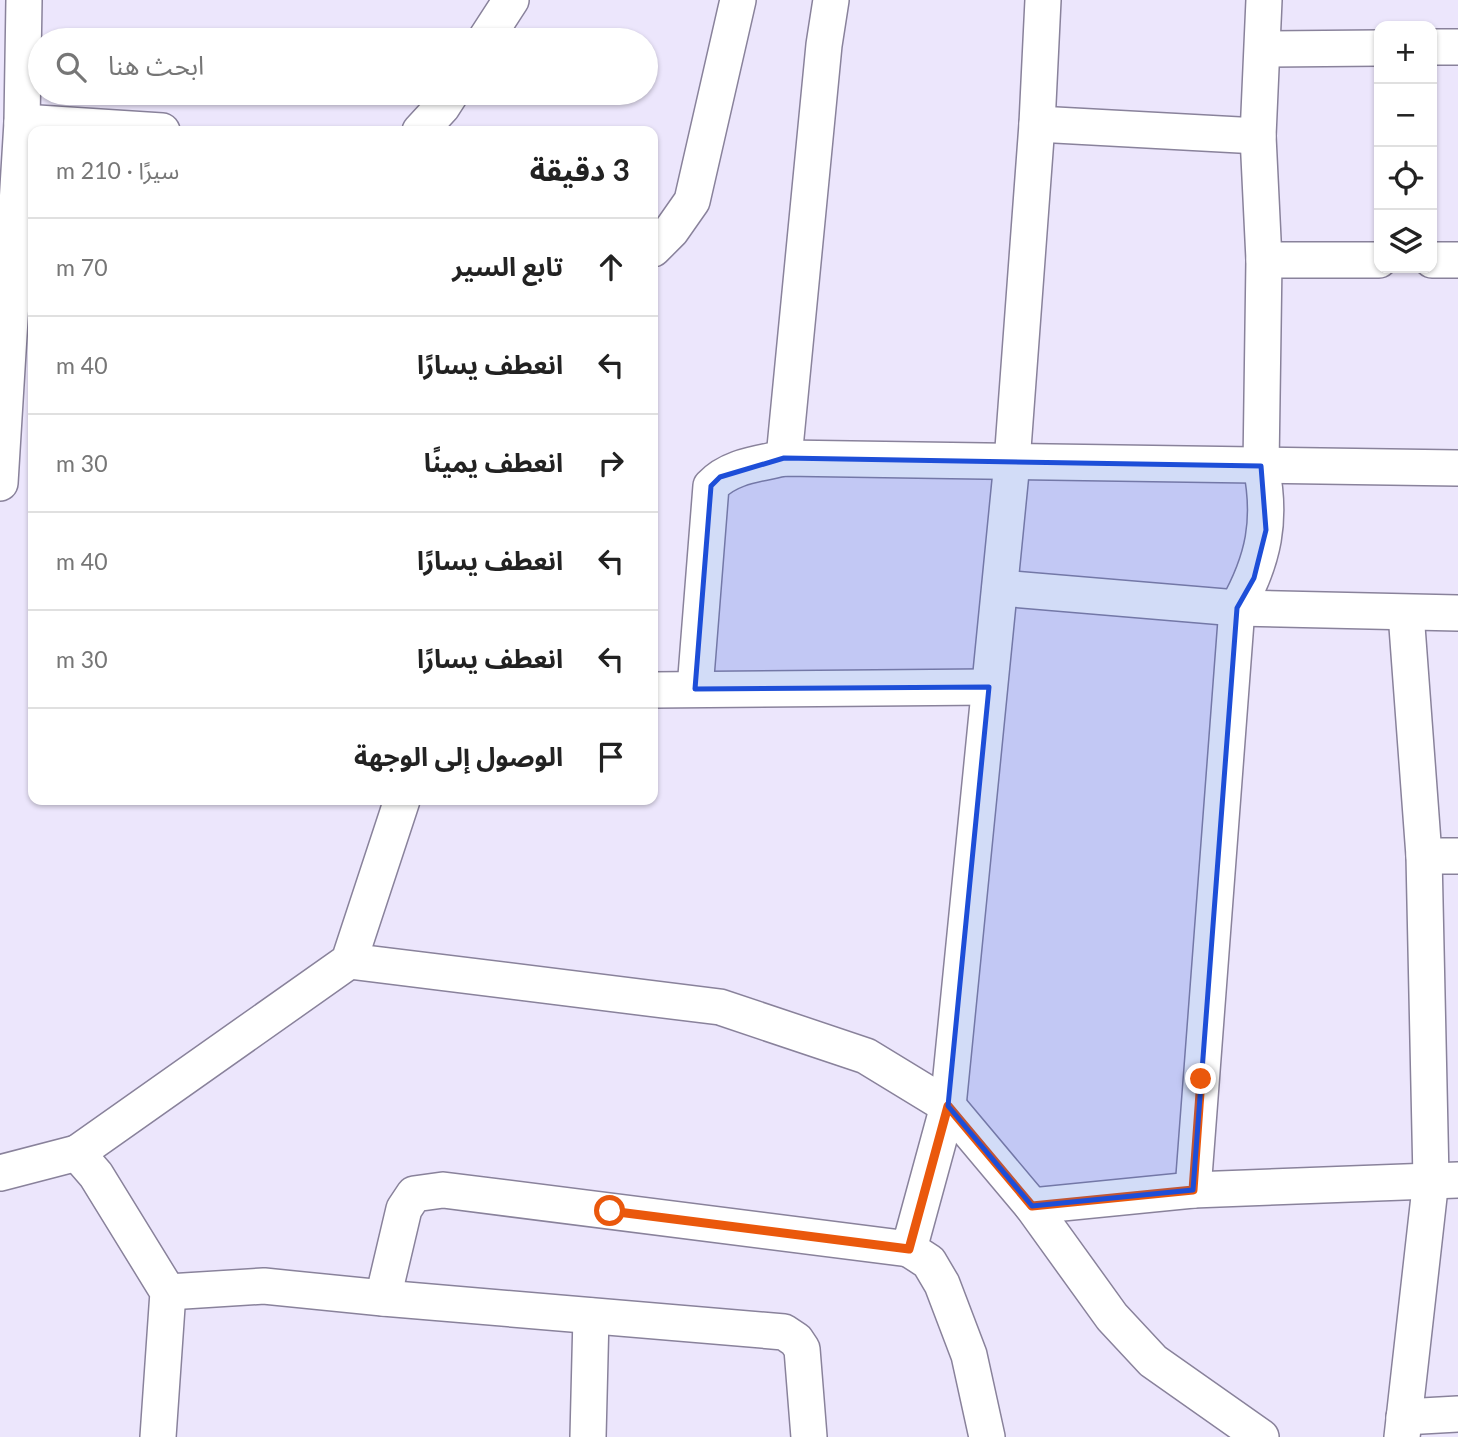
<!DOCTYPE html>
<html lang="ar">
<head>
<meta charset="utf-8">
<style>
  :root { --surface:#fff; --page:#f2f2f2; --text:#222; --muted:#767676; --line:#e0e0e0 }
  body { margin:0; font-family:Lato,"Noto Sans Arabic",sans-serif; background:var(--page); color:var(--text); direction:rtl }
  .controls { position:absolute; right:21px; top:21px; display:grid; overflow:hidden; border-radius:14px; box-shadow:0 2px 5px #0004 }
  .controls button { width:63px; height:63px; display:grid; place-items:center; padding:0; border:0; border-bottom:2px solid var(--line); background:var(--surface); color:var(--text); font:35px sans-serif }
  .stop { position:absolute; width:21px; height:21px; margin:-16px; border:5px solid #ea580c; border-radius:50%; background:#fff }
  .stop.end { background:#ea580c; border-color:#fff; box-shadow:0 2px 7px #0008 }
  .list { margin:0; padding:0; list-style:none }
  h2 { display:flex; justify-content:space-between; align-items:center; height:91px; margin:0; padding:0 28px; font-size:30px }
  h2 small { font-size:23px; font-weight:400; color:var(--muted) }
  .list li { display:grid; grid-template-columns:46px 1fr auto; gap:21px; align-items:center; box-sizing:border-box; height:98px; padding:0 28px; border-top:2px solid var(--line) }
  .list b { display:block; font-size:26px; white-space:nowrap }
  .list em { font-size:23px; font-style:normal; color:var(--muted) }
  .icon { flex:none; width:38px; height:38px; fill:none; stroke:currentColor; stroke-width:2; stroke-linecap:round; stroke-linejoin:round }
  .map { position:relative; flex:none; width:1458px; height:1437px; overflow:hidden; direction:ltr }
  .search { position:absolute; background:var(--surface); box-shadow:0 2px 5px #0004; left:28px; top:28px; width:630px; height:77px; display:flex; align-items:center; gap:18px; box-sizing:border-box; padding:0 24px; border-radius:38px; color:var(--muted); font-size:26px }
  .panel { position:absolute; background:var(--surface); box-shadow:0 2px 5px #0004; left:28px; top:126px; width:630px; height:679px; border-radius:14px; direction:rtl }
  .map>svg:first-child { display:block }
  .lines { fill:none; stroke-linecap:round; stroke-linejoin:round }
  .minor-casing { stroke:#89829b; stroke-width:38 }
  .minor { stroke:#fff; stroke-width:35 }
  .route { stroke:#ea580c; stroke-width:9 }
  .marked { fill:#1d4ed8; fill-opacity:0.2; stroke:#1d4ed8; stroke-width:5; stroke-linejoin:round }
</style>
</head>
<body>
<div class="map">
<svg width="1458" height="1437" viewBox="0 0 1458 1437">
  <rect width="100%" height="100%" fill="#ece6fc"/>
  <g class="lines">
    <defs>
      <g id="minor">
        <polyline points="485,40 511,0"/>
        <polyline points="1432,47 1458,47"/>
        <polyline points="1263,49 1379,48"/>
        <polyline points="22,122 162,131"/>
        <polyline points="1037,124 1258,136"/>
        <polyline points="420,131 442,107 451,93"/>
        <polyline points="653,249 671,231 692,201 738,0"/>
        <polyline points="1264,260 1379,260"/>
        <polyline points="1432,260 1458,260"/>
        <polyline points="784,458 824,45 831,0"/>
        <polyline points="0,483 22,122 24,0"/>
        <polyline points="1000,588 1237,608 1458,613"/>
        <path d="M 695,689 L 711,486 C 730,466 758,464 784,458 L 1458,468"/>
        <polyline points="653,690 989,687"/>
        <polyline points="1424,856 1458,856"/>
        <polyline points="349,961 720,1007 866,1056 948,1106 1032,1206 1112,1317 1153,1361 1261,1437"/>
        <polyline points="0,1173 77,1153"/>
        <path d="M 1193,1190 L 1237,608 C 1264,560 1272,520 1261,466 L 1264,260 L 1258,136 L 1264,0"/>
        <polyline points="1032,1206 1193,1190 1458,1180"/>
        <polyline points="909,1249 929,1262 942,1284 969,1355 987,1437"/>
        <polyline points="168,1292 264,1286 383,1298 784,1332 796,1340 802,1349 809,1437"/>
        <polyline points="383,1298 404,1209 414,1194 443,1190 909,1249 948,1106 1012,462 1037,124 1043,0"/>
        <polyline points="1404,1417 1458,1414"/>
        <polyline points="158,1437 168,1292 96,1175 77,1153 349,961 402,800"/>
        <polyline points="588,1437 591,1316"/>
        <polyline points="1402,1437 1431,1179 1424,856 1406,613"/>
      </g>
    </defs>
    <!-- minor casing -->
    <use href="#minor" class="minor-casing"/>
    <!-- minor -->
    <use href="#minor" class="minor"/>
  </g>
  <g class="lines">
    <!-- route -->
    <polyline class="route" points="610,1211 909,1249 948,1106 1032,1206 1193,1190 1201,1079"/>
  </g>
  <!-- marked area -->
  <path class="marked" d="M 784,458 L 1261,466 L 1266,530 L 1254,578 L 1237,608 L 1193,1190 L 1032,1206 L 948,1106 L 989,687 L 695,689 L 711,486 L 720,477 Z"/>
</svg>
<div class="controls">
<button>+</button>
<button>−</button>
<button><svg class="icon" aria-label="locate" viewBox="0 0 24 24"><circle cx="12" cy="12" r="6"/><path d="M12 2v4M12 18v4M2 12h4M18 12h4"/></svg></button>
<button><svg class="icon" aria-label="layers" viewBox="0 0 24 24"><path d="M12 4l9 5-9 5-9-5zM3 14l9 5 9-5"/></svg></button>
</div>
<div class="stop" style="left:610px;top:1211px"></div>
<div class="stop end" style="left:1201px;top:1079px"></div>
<div class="search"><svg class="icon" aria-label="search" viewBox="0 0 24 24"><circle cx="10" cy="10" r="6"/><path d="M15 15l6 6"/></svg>ابحث هنا</div>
<section class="panel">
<h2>3 دقيقة<small>سيرًا · 210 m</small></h2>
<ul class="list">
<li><svg class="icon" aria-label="ahead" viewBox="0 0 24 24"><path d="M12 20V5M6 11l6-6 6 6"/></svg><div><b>تابع السير</b></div><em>70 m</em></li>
<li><svg class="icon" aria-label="left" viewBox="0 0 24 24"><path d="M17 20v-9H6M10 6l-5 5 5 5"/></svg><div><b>انعطف يسارًا</b></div><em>40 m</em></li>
<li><svg class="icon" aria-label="right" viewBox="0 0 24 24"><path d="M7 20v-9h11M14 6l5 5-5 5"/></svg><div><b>انعطف يمينًا</b></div><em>30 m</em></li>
<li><svg class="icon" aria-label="left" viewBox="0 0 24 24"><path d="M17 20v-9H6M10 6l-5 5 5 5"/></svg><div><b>انعطف يسارًا</b></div><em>40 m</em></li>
<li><svg class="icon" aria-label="left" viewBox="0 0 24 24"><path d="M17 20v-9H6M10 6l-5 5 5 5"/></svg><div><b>انعطف يسارًا</b></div><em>30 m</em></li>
<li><svg class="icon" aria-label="arrive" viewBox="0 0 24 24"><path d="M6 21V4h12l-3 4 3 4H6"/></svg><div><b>الوصول إلى الوجهة</b></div></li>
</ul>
</section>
</div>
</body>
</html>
